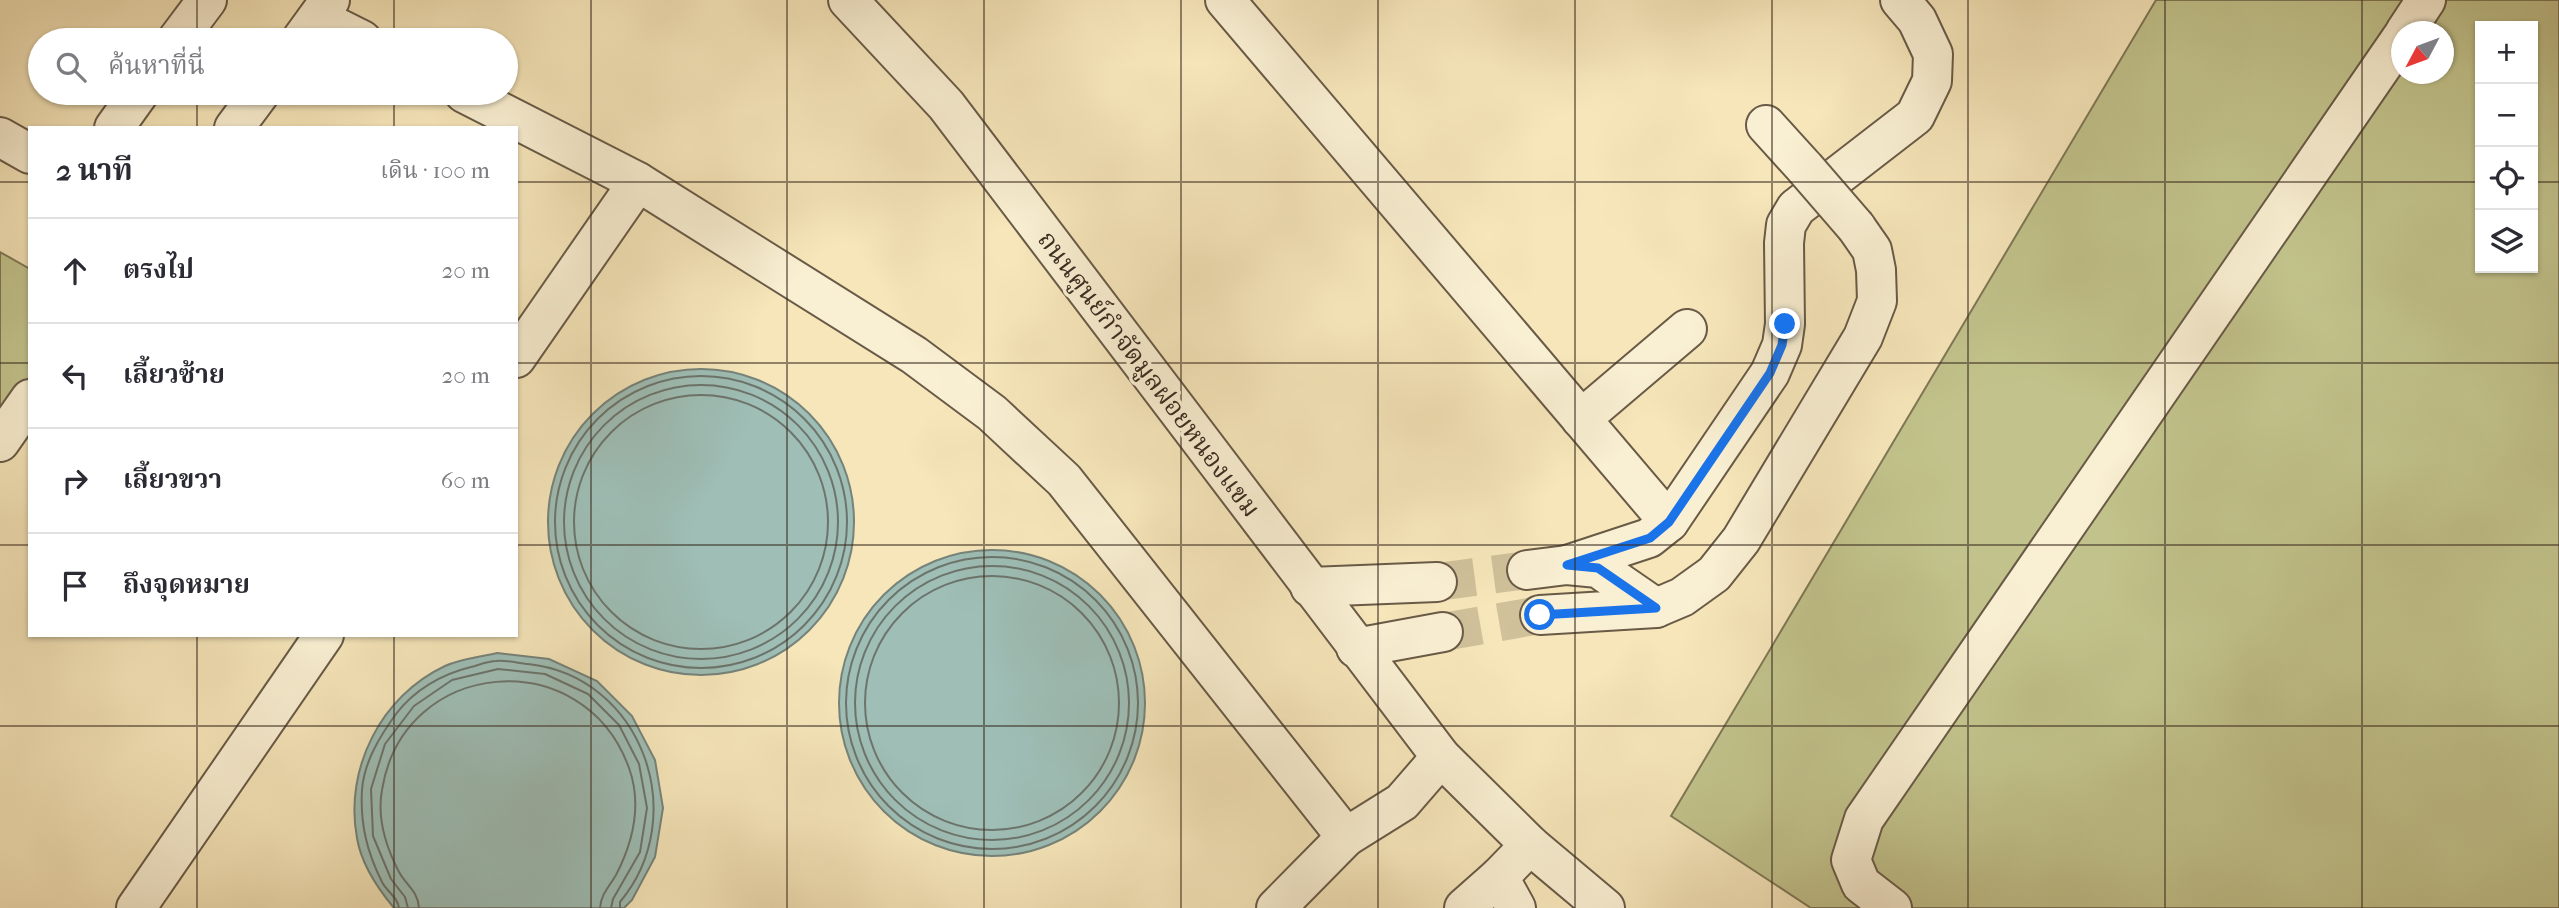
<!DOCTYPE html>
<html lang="th">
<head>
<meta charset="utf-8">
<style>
  :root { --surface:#fff; --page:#f7f7f7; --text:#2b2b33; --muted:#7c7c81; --line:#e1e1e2 }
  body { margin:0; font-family:"IM FELL French Canon","Noto Serif Thai",serif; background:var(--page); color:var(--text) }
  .controls { position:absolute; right:21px; top:21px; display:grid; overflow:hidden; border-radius:0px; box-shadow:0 2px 5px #0004 }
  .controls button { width:63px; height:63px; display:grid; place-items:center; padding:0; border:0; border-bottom:2px solid var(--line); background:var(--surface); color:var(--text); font:35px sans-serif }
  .compass { position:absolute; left:2391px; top:21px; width:63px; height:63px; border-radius:50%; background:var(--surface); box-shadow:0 2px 5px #0004; rotate:229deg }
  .stop { position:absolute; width:21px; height:21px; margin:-16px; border:5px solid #1a73e8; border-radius:50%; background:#fff }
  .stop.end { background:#1a73e8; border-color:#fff; box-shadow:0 2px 7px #0008 }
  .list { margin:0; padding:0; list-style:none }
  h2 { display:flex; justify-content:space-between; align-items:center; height:91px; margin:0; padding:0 28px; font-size:30px }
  h2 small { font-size:23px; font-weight:400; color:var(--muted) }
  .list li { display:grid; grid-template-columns:46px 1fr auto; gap:21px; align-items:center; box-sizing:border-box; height:105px; padding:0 28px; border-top:2px solid var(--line) }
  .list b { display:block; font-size:26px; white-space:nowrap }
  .list em { font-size:23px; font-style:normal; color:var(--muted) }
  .icon { flex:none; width:38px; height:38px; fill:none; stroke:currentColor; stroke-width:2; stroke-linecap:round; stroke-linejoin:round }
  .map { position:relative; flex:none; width:2559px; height:908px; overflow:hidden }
  .search { position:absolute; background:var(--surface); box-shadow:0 2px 5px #0004; left:28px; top:28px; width:490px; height:77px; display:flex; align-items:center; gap:18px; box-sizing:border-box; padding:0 24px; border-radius:38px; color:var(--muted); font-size:26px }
  .panel { position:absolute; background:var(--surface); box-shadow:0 2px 5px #0004; left:28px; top:126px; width:490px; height:511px; border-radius:0px }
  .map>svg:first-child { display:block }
  .green { fill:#c2c38c; stroke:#7e7756; stroke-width:2; fill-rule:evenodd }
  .water { fill:#9ebeb6; stroke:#76837a; stroke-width:2 }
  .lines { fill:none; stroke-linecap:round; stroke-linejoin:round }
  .shore { stroke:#6c746c; stroke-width:2 }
  .minor-tunnel { stroke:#d0c19b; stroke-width:38; stroke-dasharray:38 19; stroke-linecap:butt }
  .minor-casing { stroke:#695a47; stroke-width:42 }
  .minor { stroke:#f9efd2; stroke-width:38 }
  .minor-bridge-casing { stroke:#695a47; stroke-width:42; stroke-linecap:butt }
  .minor-bridge { stroke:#f9efd2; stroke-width:38 }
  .route { stroke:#1a73e8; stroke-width:9 }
  .grid { fill:none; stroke:#3a2b21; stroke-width:2; stroke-opacity:0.55 }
  .labels { text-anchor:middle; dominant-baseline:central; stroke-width:7; stroke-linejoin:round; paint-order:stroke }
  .street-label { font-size:26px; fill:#3a2b21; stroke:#f9efd2 }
</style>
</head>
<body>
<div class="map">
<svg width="2559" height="908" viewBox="0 0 2559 908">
  <rect width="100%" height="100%" fill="#f6e6ba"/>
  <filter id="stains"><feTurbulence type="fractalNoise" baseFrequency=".00286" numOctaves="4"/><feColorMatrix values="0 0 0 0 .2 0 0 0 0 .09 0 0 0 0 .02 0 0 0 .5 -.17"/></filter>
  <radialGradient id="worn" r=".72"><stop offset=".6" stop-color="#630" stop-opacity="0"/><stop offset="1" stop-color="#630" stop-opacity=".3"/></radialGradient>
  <!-- green -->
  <g class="green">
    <path d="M 2156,0 L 2559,0 L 2559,908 L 1811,908 L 1671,816 ZM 2480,26 L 2533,26 L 2533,268 L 2480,268 ZM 2402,32 L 2444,32 L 2444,74 L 2402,74 Z"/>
    <polygon points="0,252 30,269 30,390 0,432"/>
  </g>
  <!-- water -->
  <g class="water">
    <circle cx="701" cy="522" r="153"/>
    <circle cx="992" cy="703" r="153"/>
    <path d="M 497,653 L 549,659 L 597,681 L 632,716 L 655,760 L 663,808 L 655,857 L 632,900 L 624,908 L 394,908 C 379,890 361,863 357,838 C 344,769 381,696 445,666 C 460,659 480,657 497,653 Z"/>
  </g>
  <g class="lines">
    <!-- shore -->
    <g class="shore">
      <circle cx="701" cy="522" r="146"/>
      <circle cx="701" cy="522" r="137"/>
      <circle cx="701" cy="522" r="127"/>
      <circle cx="992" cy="703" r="146"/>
      <circle cx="992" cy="703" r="137"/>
      <circle cx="992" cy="703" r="127"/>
      <path d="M 399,908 C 398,897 387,892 382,882 C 367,852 360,824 362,790 C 364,762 380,736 396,714 C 414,690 442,674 471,667 C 479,665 488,661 496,661 C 506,660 518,663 528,664 C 642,676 692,816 620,902 L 620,908"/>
      <polyline points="408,908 405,897 391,879 373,836 371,789 385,744 414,706 452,680 498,669 545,674 588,694 619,725 639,764 647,808 640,852 613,899 611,908"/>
      <path d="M 419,908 C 418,891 406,885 399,872 C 386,847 377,817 382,790 C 403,657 584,642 629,768 C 642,804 633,842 616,875 C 609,887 601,894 600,908"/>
    </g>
    <!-- minor-tunnel -->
    <g class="minor-tunnel">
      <polyline points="1437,582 1527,570"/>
      <polyline points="1443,632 1540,615"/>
    </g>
    <defs>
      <g id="minor">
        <polyline points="848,0 946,105 1441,757 1530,845 1605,908"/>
        <polyline points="1225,0 1669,522"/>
        <polyline points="318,18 362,40"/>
        <polyline points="2405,32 2426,0"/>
        <polyline points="177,40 207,0"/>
        <polyline points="301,40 330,0"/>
        <polyline points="464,93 638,182 914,355 992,413 1064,480 1346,837"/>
        <polyline points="1766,125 1805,168"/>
        <polyline points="114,128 139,93"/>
        <polyline points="234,128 260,93"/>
        <polyline points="0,137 30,154"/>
        <polyline points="516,358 638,182"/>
        <polyline points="1581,419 1687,329"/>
        <polyline points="0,442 30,399"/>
        <polyline points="1567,565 1649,538 1669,522 1770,373 1782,345 1785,324 1784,243 1786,225 1796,208 1915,116 1932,81 1933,54 1917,20 1900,0"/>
        <polyline points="1527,570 1567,565 1598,568 1656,608 1540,615"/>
        <polyline points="1310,587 1437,582"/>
        <polyline points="1656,608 1682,597 1714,574 1741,540 1863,337 1877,301 1876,270 1872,250 1856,227"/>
        <polyline points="1356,648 1443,632"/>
        <polyline points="1499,877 1516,908"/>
        <polyline points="136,908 324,635"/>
        <polyline points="1276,908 1346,837 1402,802 1441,757"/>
        <polyline points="1464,908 1499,877 1530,845"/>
        <polyline points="1892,908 1861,884 1851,860 1864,819 2402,37"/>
      </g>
    </defs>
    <!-- minor casing -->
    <use href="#minor" class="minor-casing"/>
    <!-- minor -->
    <use href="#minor" class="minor"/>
    <defs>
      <polyline id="minor-bridge" points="1805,168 1856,227"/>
    </defs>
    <!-- minor-bridge casing -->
    <use href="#minor-bridge" class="minor-bridge-casing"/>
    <!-- minor-bridge -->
    <use href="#minor-bridge" class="minor-bridge"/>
  </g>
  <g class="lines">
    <!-- route -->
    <polyline class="route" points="1540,615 1656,608 1598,568 1567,565 1650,538 1669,522 1770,373 1782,345 1785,324"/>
  </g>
  <!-- grid -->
  <path class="grid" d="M 197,0 L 197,40M 394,0 L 394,40M 591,0 L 591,908M 787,0 L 787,908M 984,0 L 984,908M 1181,0 L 1181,908M 1378,0 L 1378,908M 1575,0 L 1575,908M 1772,0 L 1772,908M 1968,0 L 1968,908M 2165,0 L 2165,908M 2362,0 L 2362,908M 197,93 L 197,128M 394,93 L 394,128M 0,182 L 30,182M 516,182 L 2480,182M 2533,182 L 2559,182M 0,363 L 30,363M 516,363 L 2559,363M 0,545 L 30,545M 516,545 L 2559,545M 197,635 L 197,908M 394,635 L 394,908M 0,726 L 2559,726"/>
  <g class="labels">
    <!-- street labels -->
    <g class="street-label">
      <text transform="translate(1149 374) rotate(53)">ถนนศูนย์กำจัดมูลฝอยหนองแขม</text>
    </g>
  </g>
  <rect width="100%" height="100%" filter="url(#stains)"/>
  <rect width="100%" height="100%" fill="url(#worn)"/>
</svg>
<div class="controls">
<button>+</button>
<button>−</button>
<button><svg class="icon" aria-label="locate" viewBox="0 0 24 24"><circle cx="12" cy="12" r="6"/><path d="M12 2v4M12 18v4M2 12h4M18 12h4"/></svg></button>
<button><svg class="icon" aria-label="layers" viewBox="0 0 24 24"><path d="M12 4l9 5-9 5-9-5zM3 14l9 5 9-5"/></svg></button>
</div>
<svg class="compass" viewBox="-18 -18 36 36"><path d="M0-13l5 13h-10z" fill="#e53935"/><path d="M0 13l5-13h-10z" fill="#7c7c81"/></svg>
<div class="stop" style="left:1540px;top:615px"></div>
<div class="stop end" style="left:1785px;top:324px"></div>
<div class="search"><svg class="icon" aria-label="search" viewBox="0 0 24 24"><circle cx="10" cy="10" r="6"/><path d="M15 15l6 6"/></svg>ค้นหาที่นี่</div>
<section class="panel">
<h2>2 นาที<small>เดิน · 100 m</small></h2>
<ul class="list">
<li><svg class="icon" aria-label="ahead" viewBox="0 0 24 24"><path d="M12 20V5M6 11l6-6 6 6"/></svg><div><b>ตรงไป</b></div><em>20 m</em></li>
<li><svg class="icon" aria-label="left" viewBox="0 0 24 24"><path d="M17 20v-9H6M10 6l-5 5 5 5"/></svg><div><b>เลี้ยวซ้าย</b></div><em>20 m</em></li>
<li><svg class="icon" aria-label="right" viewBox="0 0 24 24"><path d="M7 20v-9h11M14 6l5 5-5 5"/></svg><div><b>เลี้ยวขวา</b></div><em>60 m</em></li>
<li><svg class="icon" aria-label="arrive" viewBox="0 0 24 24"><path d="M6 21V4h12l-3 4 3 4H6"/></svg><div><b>ถึงจุดหมาย</b></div></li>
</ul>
</section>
</div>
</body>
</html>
